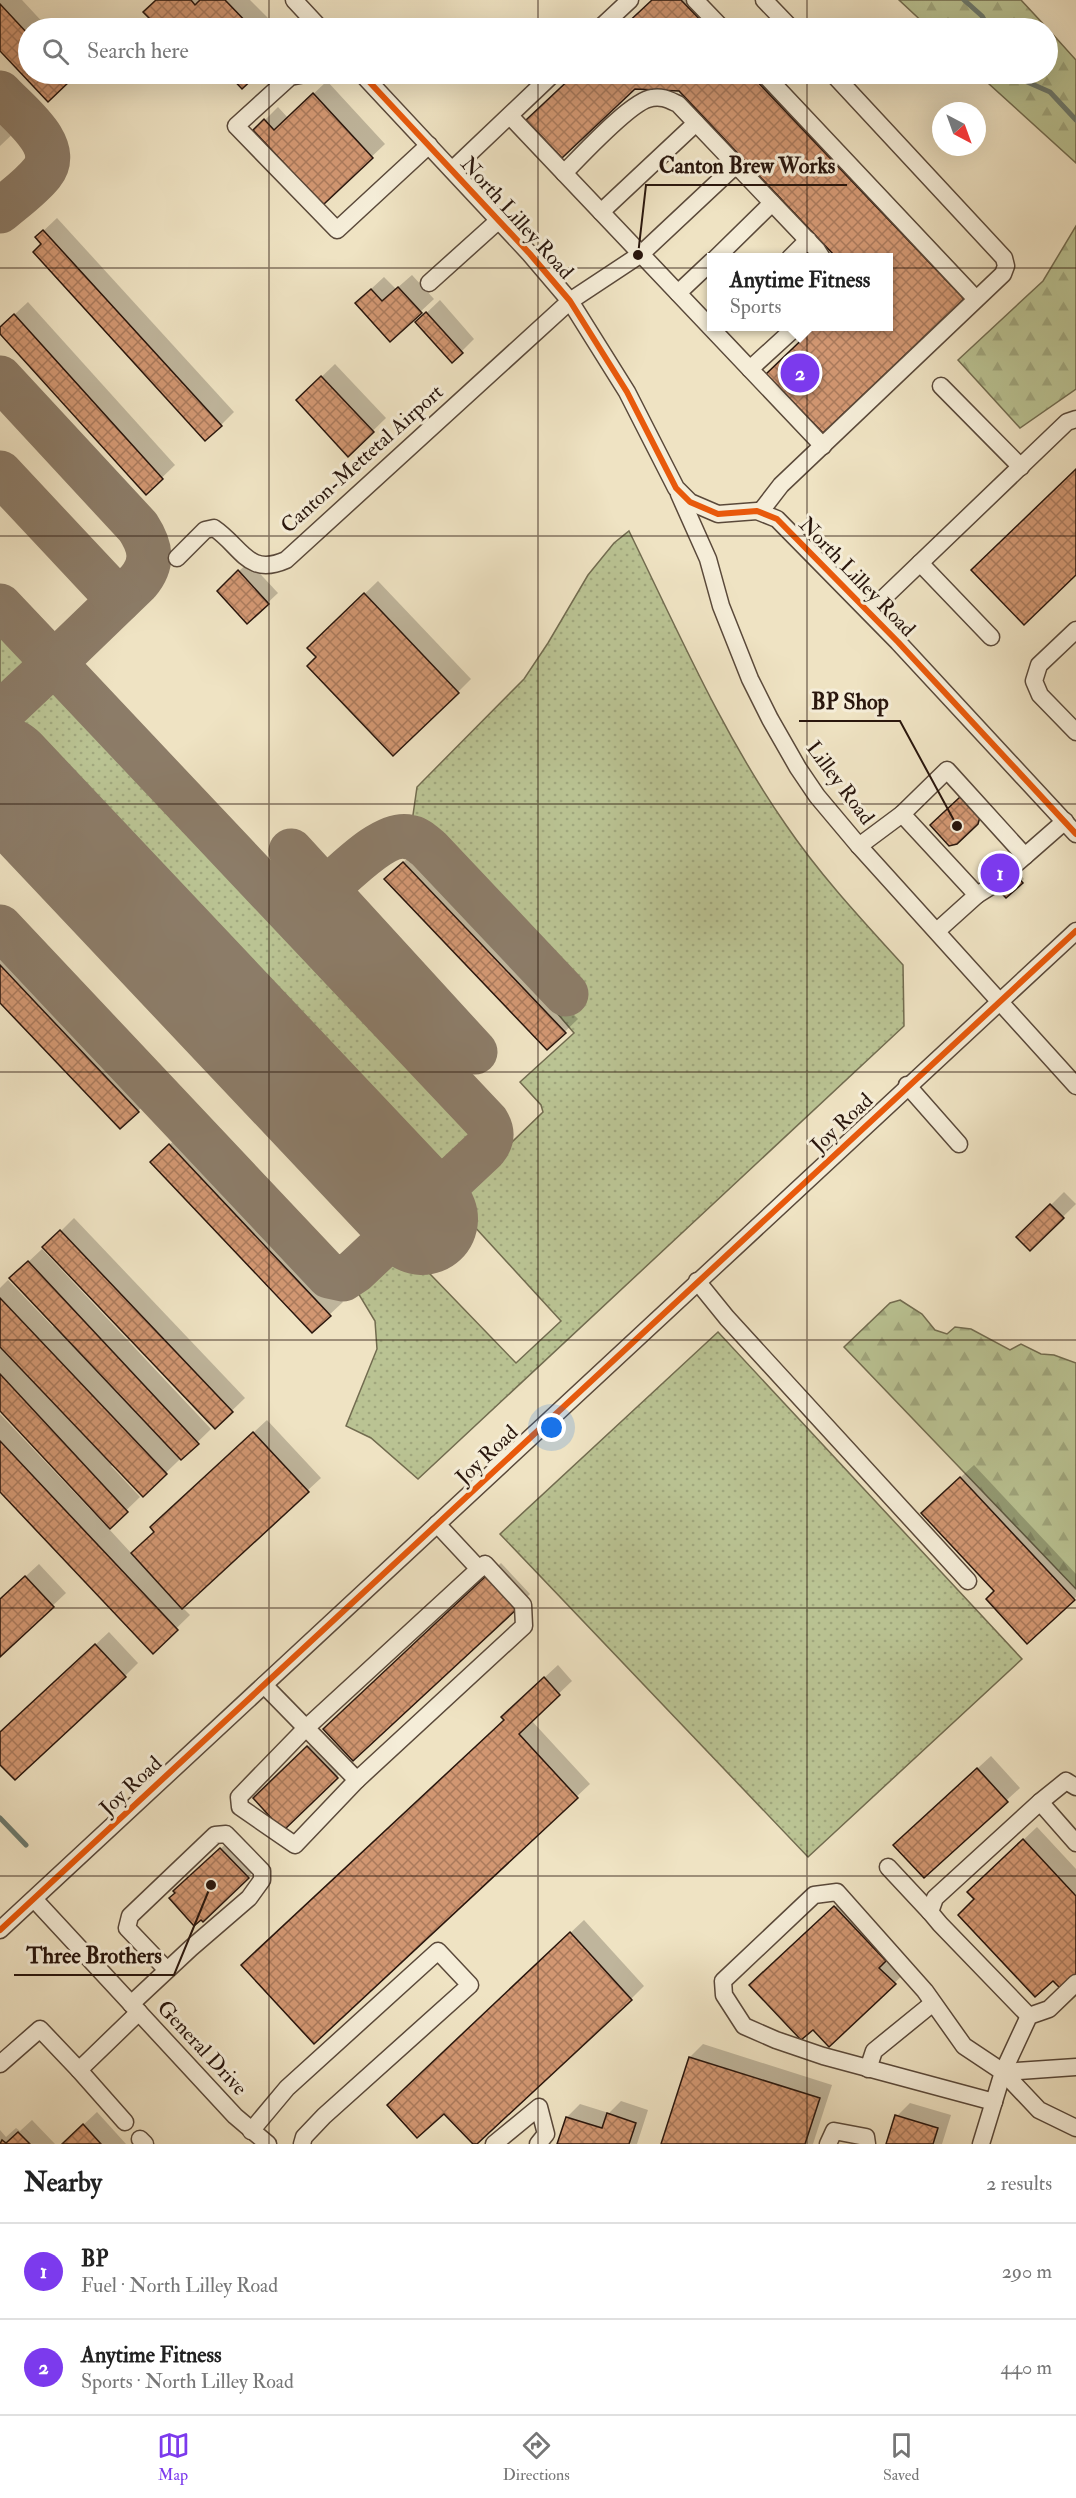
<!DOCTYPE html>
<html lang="en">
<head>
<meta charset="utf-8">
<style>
  :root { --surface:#fff; --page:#f2f2f2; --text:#222; --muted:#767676; --line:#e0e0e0; --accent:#7c3aed }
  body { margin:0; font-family:"IM FELL Double Pica",serif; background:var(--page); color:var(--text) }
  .compass { position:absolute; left:932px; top:102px; width:54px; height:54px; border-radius:50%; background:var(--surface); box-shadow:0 6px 24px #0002; rotate:139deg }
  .you { position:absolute; left:552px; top:1428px; width:21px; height:21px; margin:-15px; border:4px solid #fff; border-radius:50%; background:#1a73e8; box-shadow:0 0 0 9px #1a73e833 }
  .badge { display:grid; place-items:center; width:39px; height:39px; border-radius:50%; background:var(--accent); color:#fff; font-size:20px; font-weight:700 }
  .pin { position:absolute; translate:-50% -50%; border:3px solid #fff; box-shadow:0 2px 6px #0006 }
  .popup { position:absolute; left:707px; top:253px; width:186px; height:78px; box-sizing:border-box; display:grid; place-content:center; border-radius:0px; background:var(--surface); filter:drop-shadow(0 2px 4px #0005); font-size:20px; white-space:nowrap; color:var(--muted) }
  .popup b { font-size:22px; color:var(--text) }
  .popup::after { content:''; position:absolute; left:50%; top:100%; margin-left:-12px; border:12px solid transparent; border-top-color:var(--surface) }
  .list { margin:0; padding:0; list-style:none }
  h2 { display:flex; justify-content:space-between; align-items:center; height:78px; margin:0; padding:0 24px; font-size:26px }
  h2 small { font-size:20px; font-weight:400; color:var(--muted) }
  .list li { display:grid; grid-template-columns:39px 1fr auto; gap:18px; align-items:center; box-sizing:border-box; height:96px; padding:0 24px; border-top:2px solid var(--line) }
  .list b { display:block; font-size:22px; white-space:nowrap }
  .list p { margin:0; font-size:20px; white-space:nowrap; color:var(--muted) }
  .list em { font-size:20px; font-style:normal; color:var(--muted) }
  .icon { flex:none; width:33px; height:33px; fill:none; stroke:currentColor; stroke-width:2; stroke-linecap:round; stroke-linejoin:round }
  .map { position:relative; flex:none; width:1076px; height:2144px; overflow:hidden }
  .search { position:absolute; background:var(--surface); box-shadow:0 6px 24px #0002; left:18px; right:18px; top:18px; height:66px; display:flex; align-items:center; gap:15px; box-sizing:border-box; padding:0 21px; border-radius:33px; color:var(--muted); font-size:22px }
  .sheet { height:270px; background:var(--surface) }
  nav { display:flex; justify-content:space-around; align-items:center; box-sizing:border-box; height:84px; border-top:2px solid var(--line); background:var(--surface); font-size:16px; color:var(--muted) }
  nav a { display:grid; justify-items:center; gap:3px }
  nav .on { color:var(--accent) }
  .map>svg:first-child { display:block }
  .grass { fill:url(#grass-dots); stroke:#726c50; stroke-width:1.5 }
  .forest { fill:url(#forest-firs); stroke:#726c50; stroke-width:1.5 }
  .shadow { fill:#0003 }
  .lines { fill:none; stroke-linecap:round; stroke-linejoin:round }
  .stream { stroke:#6d7b70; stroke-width:5 }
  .taxiway { stroke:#8c7c68; stroke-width:45 }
  .runway { stroke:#8c7c68; stroke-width:112 }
  .building { fill:url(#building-cross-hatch); stroke:#29160d; stroke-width:1.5 }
  .minor-tunnel { stroke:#d1c4a8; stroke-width:16; stroke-dasharray:16 8; stroke-linecap:butt }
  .minor-casing { stroke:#5a493a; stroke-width:19 }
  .minor { stroke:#f5edd8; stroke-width:16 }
  .cycleway-casing { stroke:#f5edd8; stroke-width:10 }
  .cycleway { stroke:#e8590c; stroke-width:6 }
  .grid { fill:none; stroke:#29160d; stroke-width:1.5; stroke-opacity:0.55 }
  .labels { text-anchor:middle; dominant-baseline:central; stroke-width:6; stroke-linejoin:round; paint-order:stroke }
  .street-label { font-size:21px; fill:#29160d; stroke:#f5edd8 }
  .leader { fill:none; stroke:#29160d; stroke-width:2 }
  .callout-dot { fill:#29160d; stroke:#f5edd8; stroke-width:2 }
  .callout-label { font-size:22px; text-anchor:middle; font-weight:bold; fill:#29160d; stroke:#f5edd8; stroke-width:6; stroke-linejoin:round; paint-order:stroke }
</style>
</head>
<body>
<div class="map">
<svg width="1076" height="2144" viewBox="0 0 1076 2144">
  <defs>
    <pattern id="grass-dots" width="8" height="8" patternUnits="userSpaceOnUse" patternTransform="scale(1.5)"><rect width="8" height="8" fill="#bac393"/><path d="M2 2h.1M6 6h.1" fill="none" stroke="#a0a77e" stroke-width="1.8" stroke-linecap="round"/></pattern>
    <pattern id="forest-firs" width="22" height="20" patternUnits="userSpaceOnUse" patternTransform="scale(1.5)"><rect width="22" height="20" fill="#bac393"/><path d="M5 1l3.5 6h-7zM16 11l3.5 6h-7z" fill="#a0a77e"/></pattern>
    <pattern id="building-cross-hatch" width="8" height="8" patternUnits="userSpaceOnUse" patternTransform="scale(1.5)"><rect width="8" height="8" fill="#d29772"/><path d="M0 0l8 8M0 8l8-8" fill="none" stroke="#aa7a5c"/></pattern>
  </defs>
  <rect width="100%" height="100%" fill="#efe3c3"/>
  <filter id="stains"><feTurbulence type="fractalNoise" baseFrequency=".00333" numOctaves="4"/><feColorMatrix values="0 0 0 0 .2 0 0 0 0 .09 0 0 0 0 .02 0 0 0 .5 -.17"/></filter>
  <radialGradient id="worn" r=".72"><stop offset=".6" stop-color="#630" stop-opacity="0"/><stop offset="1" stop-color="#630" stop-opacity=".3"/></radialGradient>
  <!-- grass -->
  <g class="grass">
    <path d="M 629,531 C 678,631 722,733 786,825 C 820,875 862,920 903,965 L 904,1026 L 418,1479 L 371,1438 L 346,1426 L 377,1349 L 375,1321 L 355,1288 L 402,1245 L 516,1363 L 561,1321 L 451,1201 L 543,1112 L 541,1105 L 520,1082 L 574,1033 L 557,1013 L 579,992 L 573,984 L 426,829 L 416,825 L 413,815 L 417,787 L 524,679 L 548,643 L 588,575 L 614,543 Z"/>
    <polygon points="0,620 28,663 0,696"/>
    <path d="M 54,690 L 91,718 L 459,1111 L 471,1135 L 455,1159 L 436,1172 L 418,1167 L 21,745 L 12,731 C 23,713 37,702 54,690 Z"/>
    <polygon points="718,1332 1022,1659 808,1857 500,1534"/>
  </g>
  <!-- forest -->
  <g class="forest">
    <polygon points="899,0 1021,0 1047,28 929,28"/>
    <polygon points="1048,29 1076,60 1076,163 978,74 1048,74"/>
    <polygon points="1076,226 1076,389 1020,428 958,360 1043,281"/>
    <polygon points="900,1300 922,1314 935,1330 947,1334 955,1327 971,1329 1010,1350 1021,1344 1041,1354 1054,1355 1076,1363 1076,1589 844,1347 890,1303"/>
  </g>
  <!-- shadow -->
  <g class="shadow">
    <polygon points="0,0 22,0 48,28 28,28 28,74 75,74 48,100 0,49"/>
    <polygon points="158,0 250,0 278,28 161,28 145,12"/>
    <polygon points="654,0 706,0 733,28 624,28"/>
    <polygon points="576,74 775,74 976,285 823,431 888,326 888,258 834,253 680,90 635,87 541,107"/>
    <polygon points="327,81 385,144 323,203 255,130 278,107 288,118"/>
    <polygon points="0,106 20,127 0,146"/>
    <polygon points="57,218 234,412 221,425 37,237"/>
    <polygon points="412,275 434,299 390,340 370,290 384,277 396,289"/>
    <polygon points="440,300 474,339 461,352 417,322"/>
    <polygon points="28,302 175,465 146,493 0,332 0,328"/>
    <polygon points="335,364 386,418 348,455 311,387"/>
    <polygon points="249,562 278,593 247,622 228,581"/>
    <polygon points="378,581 471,679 458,692 318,657 322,635"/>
    <polygon points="417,850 578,1019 548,1048 399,866"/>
    <polygon points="1001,854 1024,879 1006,896 982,871"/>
    <polygon points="0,938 151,1098 138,1111 0,1001"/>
    <polygon points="183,1132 343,1302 312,1331 165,1149"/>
    <polygon points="1064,1192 1076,1204 1030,1249 1019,1237"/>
    <polygon points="74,1218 245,1398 215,1427 45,1247"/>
    <polygon points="42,1249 211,1429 143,1495 114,1464 111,1466 140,1497 108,1528 132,1554 156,1531 165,1514 267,1420 321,1478 182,1607 190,1615 153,1651 0,1490 0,1414 105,1525 107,1523 0,1408 0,1288 8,1280 53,1327 55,1325 25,1265"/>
    <polygon points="974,1465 1076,1574 1076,1597 1027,1642 936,1500"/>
    <polygon points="501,1563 530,1594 517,1607 338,1716"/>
    <polygon points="39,1564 66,1593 0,1655 0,1600"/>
    <polygon points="109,1632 138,1663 125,1676 0,1762 0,1734"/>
    <polygon points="558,1665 572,1681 531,1720 590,1784 314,2042 505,1719 516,1704"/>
    <polygon points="321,1734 350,1764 283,1829 268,1785"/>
    <polygon points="991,1756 1020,1788 924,1876 908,1832"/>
    <polygon points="1037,1827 1076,1869 1076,1973 1053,1979 976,1899 982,1879"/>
    <polygon points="231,1839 258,1868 248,1877 185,1882"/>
    <polygon points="848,1895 898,1947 891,1954 908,1970 829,2045 764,1972"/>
    <polygon points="584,1920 644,1986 631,1999 444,2112 402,2092"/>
    <polygon points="703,2044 832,2085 813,2144 663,2144 690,2057"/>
    <polygon points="621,2101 648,2110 637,2144 559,2144 567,2117 580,2104 609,2113"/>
    <polygon points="910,2103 951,2115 942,2144 888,2144 897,2116"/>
    <polygon points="97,2112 126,2144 63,2144"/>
    <polygon points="32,2120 55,2144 0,2144 0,2130 6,2137 16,2128 20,2131"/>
  </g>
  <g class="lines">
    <!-- stream -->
    <g class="stream">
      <polyline points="964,0 982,16 989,28"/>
      <polyline points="1009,74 1050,92 1076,120"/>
      <polyline points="0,1818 26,1845"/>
    </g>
    <!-- taxiway -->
    <g class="taxiway">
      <path d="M 0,93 C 17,112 64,146 42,173 C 31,187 14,199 0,211"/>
      <path d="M 0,378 L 138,527 C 151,547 154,563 138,582 L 54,663 L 0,606"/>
      <polyline points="0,473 119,600"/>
      <path d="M 0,714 L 54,663 L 487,1122 C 493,1132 492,1140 485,1149 L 355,1271 L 343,1279 L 329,1276 L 0,927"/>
      <polyline points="291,851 475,1052"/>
      <path d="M 326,889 C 344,874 384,831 409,837 C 417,838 423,844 429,849 L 566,994"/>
    </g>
    <!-- runway -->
    <polyline class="runway" points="0,772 422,1219"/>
  </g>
  <!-- building -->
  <g class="building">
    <polygon points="156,0 191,0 195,5 200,0 225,0 252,28 159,28 143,12"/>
    <polygon points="652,0 681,0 708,28 622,28"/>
    <polygon points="0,4 28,34 28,74 65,74 71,80 48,102 0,51"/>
    <polygon points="228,74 258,74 242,89"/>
    <polygon points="575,74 750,74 964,299 823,433 766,374 816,326 888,326 888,258 832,258 833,254 679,91 635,89 562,158 526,120"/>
    <polygon points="313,93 373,158 323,205 253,130 264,119 274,130"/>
    <polygon points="43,230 222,426 205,441 33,252 41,244 35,237"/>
    <polygon points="398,287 422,313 390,342 355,303 371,289 382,301"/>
    <polygon points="426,312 463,353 452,363 415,322"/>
    <polygon points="14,314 163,479 146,495 0,334 0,327"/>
    <polygon points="321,376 374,432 348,457 296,400"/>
    <polygon points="1076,469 1076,575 1024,625 971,570"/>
    <polygon points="238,570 269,604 247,624 217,591"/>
    <polygon points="364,593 459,693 393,756 307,666 316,657 307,648"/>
    <polygon points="960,797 980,817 978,824 957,844 949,846 930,825"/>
    <polygon points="997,855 1023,883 1006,898 980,871"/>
    <polygon points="403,862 566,1033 547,1050 384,879"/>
    <polygon points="0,965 139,1112 120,1129 0,1003"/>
    <polygon points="169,1144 331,1316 312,1333 150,1162"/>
    <polygon points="1050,1204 1064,1218 1030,1251 1016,1237"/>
    <polygon points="60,1230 233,1412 215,1429 42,1247"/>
    <polygon points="28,1261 199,1444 181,1460 9,1278"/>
    <polygon points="0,1298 167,1474 143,1497 0,1347"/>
    <polygon points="0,1374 128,1512 110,1529 0,1411"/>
    <polygon points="253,1432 309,1492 182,1609 131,1553 154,1532 150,1527"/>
    <polygon points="0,1441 178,1630 153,1654 0,1492"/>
    <polygon points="960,1477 1075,1600 1027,1644 986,1599 994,1591 921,1513"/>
    <polygon points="487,1575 518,1608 353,1761 323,1729"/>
    <polygon points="25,1576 54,1607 0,1657 0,1599"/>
    <polygon points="95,1644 126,1677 15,1780 0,1765 0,1732"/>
    <polygon points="544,1677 560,1695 519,1734 578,1798 314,2044 241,1965 504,1720 501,1717"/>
    <polygon points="307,1746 338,1778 283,1831 253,1798"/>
    <polygon points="977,1768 1008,1802 924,1878 893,1845"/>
    <polygon points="1023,1839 1076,1896 1076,1975 1061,1989 1053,1981 1035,1997 958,1915 974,1899 967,1892"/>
    <polygon points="220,1848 249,1878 203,1922 201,1920 194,1926 169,1898 175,1893 173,1891"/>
    <polygon points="834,1906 886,1961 879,1968 896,1984 829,2047 813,2030 801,2040 749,1985"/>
    <polygon points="570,1932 632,2000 477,2144 473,2144 444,2114 417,2138 387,2105"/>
    <polygon points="689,2057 820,2098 805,2144 661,2144"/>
    <polygon points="607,2113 636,2123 629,2144 557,2144 566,2117 602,2128"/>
    <polygon points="895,2115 938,2128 933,2144 886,2144"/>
    <polygon points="83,2124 101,2144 62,2144"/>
    <polygon points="18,2132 30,2144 0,2144 2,2140 6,2143"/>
  </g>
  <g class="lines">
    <!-- minor-tunnel -->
    <polyline class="minor-tunnel" points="993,885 1010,869"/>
    <defs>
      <g id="minor">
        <polyline points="294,0 320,28"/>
        <polyline points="695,0 722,28"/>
        <polyline points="764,0 791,28"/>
        <polyline points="600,28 630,0"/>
        <polyline points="305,74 290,77 236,126 337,230 429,145"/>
        <polyline points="362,74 530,254 570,301 627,392 676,488 690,502 718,514 757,511 777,519 898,642 1076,834"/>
        <polyline points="764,74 976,299"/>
        <polyline points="510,116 823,446"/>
        <polyline points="452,170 553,74"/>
        <path d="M 564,173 C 580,157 632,100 652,98 C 662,96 669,100 678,104 L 817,250 L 822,258"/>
        <polyline points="601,212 696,123"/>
        <polyline points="716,258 772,203"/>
        <polyline points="790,258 808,240"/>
        <polyline points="429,283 499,220"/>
        <polyline points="678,293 712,261"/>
        <polyline points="750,369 797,326"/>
        <polyline points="941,386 1021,467"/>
        <polyline points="679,494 708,559 721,606 750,679 770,719 798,768 817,796 859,846 1076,1086"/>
        <polyline points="761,511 781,485 1003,274 1006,266 1004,258 833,74"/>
        <path d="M 177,558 L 205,530 L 214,528 C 242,547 248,577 286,560 L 570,301 L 641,254 L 736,165"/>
        <polyline points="920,563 991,637"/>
        <polyline points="869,612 1067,422 1076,419"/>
        <polyline points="1076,630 1039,665 1034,681 1040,695 1076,732"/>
        <polyline points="859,846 902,814"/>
        <polyline points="1010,869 1025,856"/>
        <polyline points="977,895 993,885"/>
        <polyline points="937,931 977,895 902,814 947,770 1025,856 1065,821"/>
        <polyline points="907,1085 959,1144"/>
        <polyline points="697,1281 727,1318 968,1581"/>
        <polyline points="264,1685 357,1780 524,1626 523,1605 485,1564 479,1569 437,1524"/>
        <polyline points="357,1780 295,1845 240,1807 239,1797 306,1728 479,1569"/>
        <polyline points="1040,1802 1066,1781 1076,1787"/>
        <polyline points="888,1867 930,1912"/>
        <polyline points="34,1899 235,2116 268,2144"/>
        <polyline points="0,1930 1076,931"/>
        <polyline points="131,2004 191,1948 249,1898 262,1880 262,1871 226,1834 215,1835 130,1916 127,1928 167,1970"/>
        <polyline points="1029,2016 940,1924 930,1912 935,1898 1040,1802 1076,1843"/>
        <polyline points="0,2064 40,2029 79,2070"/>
        <polyline points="868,2069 874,2051 933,2003"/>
        <polyline points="1003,2072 1076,2067"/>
        <polyline points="994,2102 823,2056 776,2040 744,2026 724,1995 723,1981 814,1895 837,1892 925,1991 964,2046 1003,2072 1039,2110 1076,2128"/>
        <polyline points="125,2122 79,2070 139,2012"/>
        <polyline points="251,2131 287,2088 438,1951 470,1985 324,2116 304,2137 302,2144"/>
        <polyline points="140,2139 145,2144"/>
        <polyline points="494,2144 539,2107 546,2134 538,2144"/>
        <polyline points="828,2144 834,2131 866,2137 867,2144"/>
        <polyline points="981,2144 1003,2072 1029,2016 1049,2009 1076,1983"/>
      </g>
    </defs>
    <!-- minor casing -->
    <use href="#minor" class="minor-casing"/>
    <!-- minor -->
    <use href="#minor" class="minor"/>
    <defs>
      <g id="cycleway">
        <polyline points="362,74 530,254 570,301 627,392 676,488 690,502 718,514 757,511 777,519 898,642 1076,834"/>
        <polyline points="0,1930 1076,931"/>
      </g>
    </defs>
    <!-- cycleway casing -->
    <use href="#cycleway" class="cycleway-casing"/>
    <!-- cycleway -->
    <use href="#cycleway" class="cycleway"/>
  </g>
  <!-- grid -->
  <path class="grid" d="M 269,0 L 269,28M 538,0 L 538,28M 807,0 L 807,28M 269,74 L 269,2144M 538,74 L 538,2144M 807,74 L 807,2144M 0,268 L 1076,268M 0,536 L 1076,536M 0,804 L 1076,804M 0,1072 L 1076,1072M 0,1340 L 1076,1340M 0,1608 L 1076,1608M 0,1876 L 1076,1876"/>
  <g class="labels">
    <!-- street labels -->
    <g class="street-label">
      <text transform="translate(517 218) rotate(48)">North Lilley Road</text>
      <text transform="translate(362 459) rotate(-42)">Canton-Mettetal Airport</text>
      <text transform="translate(857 577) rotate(46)">North Lilley Road</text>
      <text transform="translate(840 783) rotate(53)">Lilley Road</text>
      <text transform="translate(842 1123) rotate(-43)">Joy Road</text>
      <text transform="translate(487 1455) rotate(-43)">Joy Road</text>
      <text transform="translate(131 1786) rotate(-43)">Joy Road</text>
      <text transform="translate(202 2048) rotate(47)">General Drive</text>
    </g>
  </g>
  <!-- callouts -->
  <path class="leader" d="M638 255L646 185H847M957 826L900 721H799M211 1885L174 1975H14"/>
  <g class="callout-dot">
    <circle cx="638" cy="255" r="6"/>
    <circle cx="957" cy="826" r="6"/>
    <circle cx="211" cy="1885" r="6"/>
  </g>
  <g class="callout-label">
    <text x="747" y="173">Canton Brew Works</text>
    <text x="850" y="709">BP Shop</text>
    <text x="94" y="1963">Three Brothers</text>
  </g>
  <rect width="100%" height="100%" filter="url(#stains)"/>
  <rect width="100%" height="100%" fill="url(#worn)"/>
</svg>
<svg class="compass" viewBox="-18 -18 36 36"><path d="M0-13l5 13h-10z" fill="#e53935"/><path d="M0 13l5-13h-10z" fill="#767676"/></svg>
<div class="you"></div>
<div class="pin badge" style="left:1000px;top:873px">1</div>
<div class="pin badge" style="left:800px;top:373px">2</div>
<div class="popup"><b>Anytime Fitness</b>Sports</div>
<div class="search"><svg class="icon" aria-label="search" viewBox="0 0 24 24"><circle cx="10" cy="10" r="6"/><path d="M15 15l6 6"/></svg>Search here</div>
</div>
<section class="sheet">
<h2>Nearby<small>2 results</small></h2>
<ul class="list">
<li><span class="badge">1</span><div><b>BP</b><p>Fuel · North Lilley Road</p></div><em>290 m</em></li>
<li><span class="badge">2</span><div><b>Anytime Fitness</b><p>Sports · North Lilley Road</p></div><em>440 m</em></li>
</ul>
</section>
<nav>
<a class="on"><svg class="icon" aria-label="map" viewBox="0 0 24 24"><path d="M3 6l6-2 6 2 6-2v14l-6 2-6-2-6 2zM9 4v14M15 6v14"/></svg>Map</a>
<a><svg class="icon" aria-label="directions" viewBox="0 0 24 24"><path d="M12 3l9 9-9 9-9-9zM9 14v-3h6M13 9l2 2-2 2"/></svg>Directions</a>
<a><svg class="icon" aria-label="saved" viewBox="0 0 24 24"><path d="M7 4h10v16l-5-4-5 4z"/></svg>Saved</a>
</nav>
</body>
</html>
